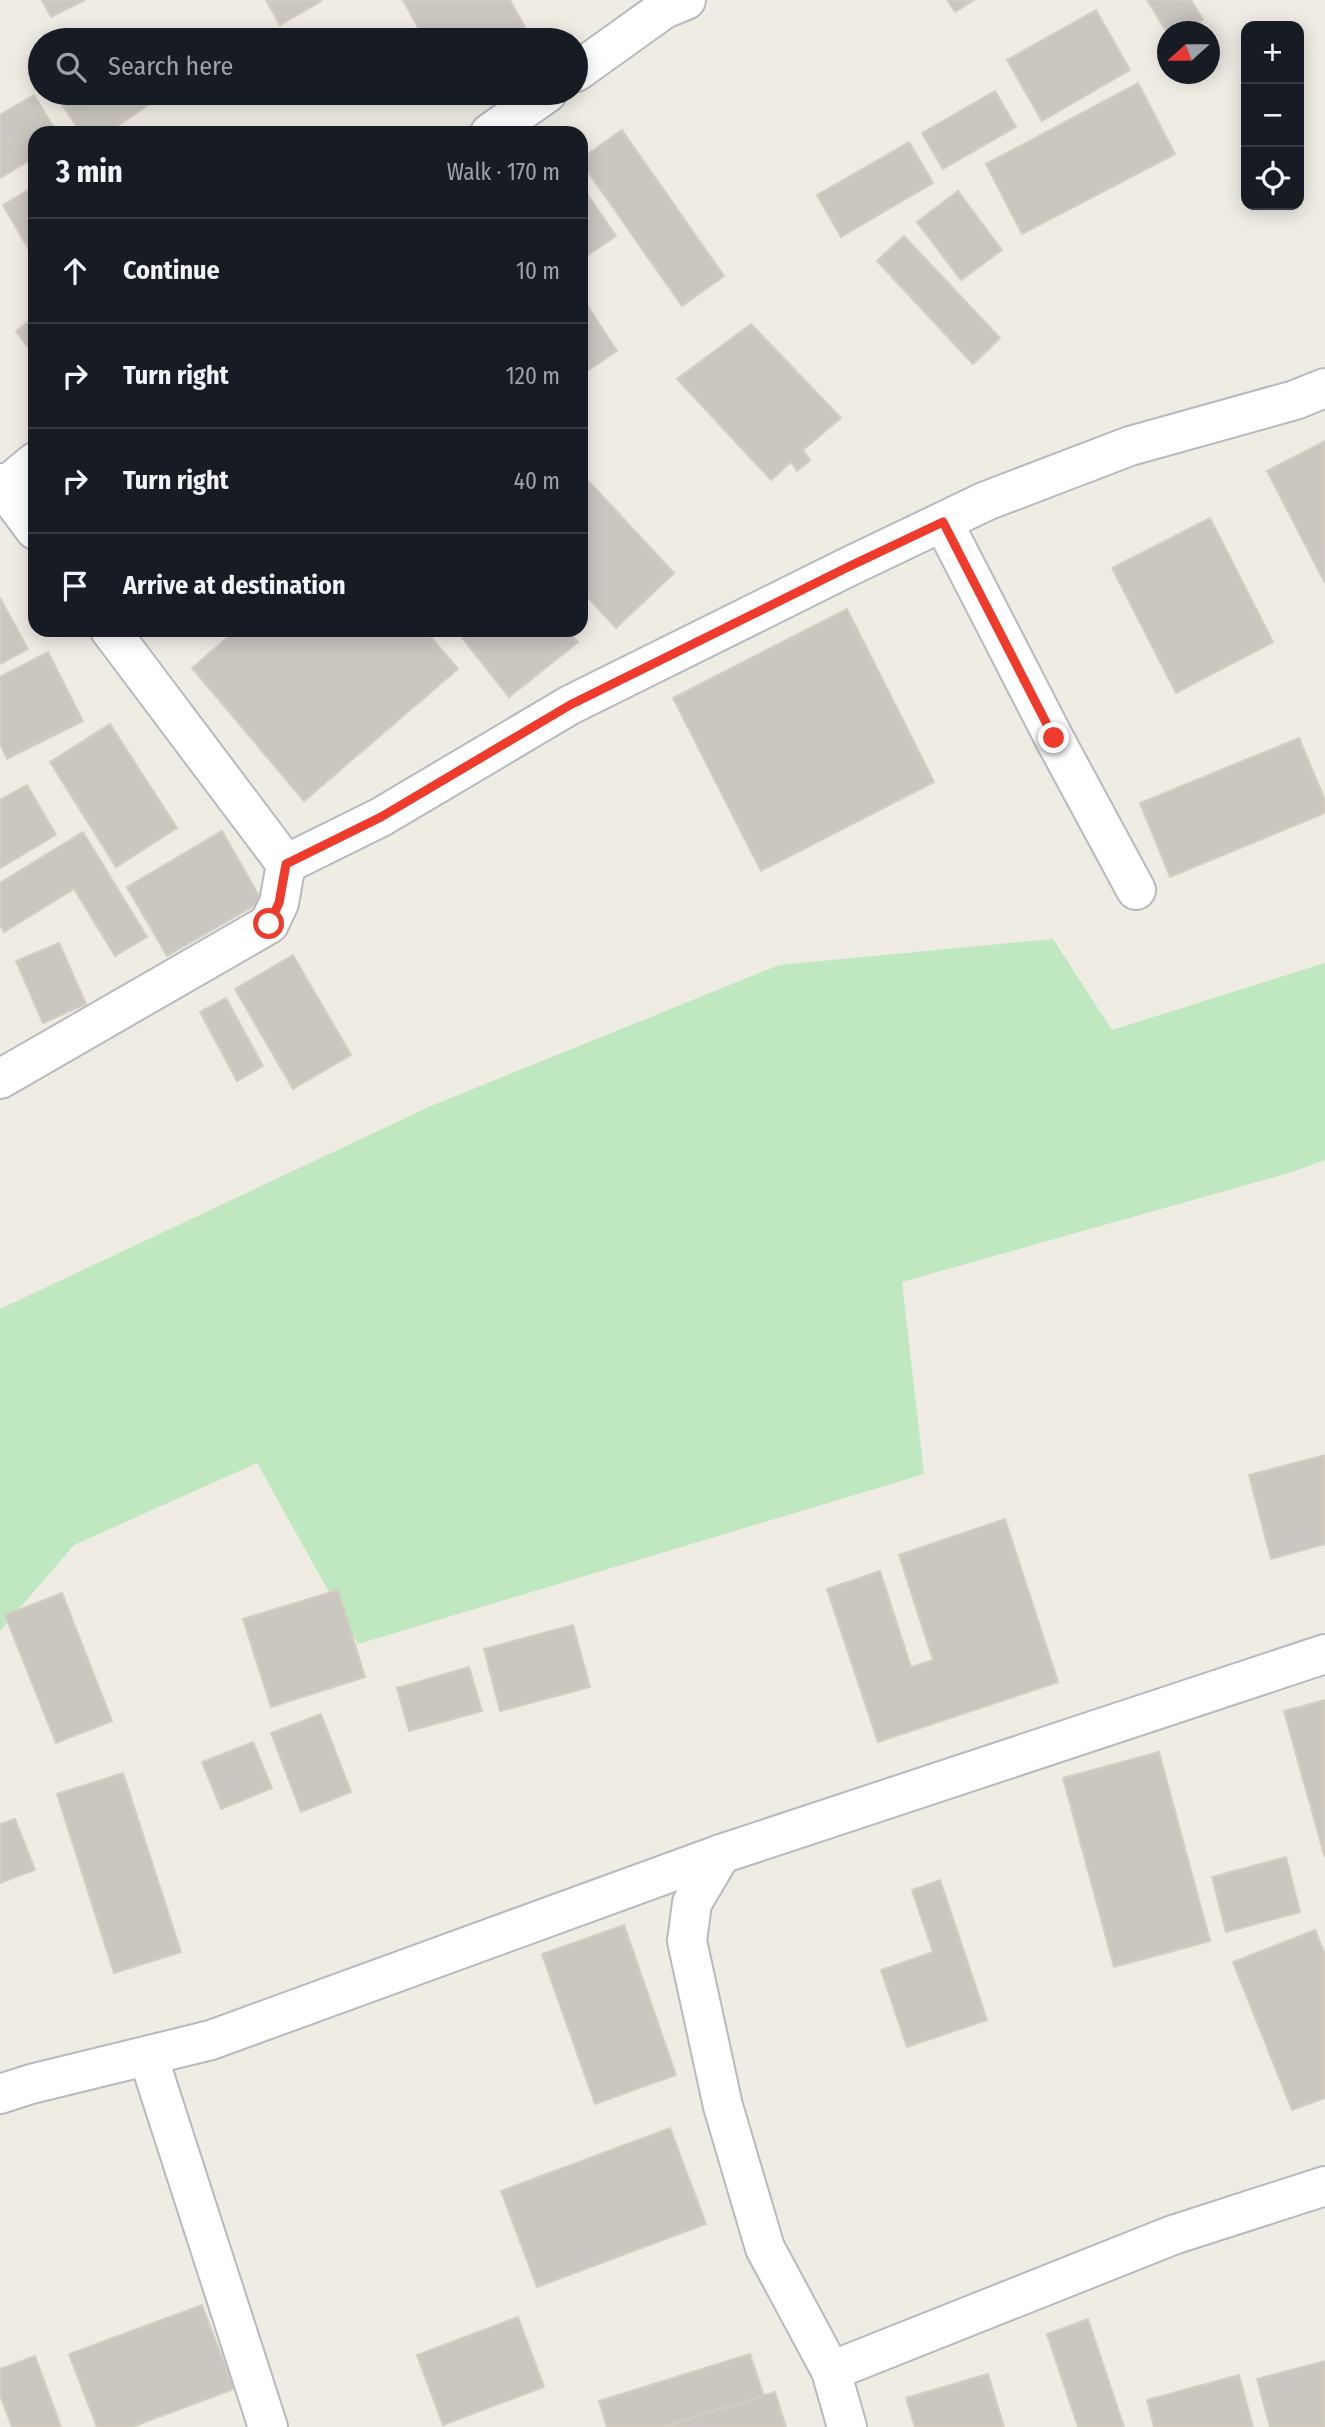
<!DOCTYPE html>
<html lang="en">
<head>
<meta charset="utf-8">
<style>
  :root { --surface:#171b24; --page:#242831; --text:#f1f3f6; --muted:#9ea1a6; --line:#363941 }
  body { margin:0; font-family:"Fira Sans Condensed",sans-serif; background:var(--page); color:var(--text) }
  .controls { position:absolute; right:21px; top:21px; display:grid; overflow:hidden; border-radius:14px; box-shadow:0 4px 18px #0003 }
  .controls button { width:63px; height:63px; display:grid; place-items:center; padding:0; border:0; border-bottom:2px solid var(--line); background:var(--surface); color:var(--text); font:35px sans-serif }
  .compass { position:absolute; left:1157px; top:21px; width:63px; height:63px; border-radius:50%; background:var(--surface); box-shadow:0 4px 18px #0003; rotate:249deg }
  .stop { position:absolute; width:21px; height:21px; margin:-16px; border:5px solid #ee3b2b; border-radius:50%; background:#fff }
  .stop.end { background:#ee3b2b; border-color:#fff; box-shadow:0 2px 7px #0008 }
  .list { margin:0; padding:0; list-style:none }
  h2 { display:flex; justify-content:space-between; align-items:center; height:91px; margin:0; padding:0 28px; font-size:30px }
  h2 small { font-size:23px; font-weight:400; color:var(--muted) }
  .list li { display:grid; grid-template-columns:46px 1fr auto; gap:21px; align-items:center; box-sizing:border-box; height:105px; padding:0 28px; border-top:2px solid var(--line) }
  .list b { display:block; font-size:26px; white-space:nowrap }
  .list em { font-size:23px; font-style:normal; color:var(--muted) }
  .icon { flex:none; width:38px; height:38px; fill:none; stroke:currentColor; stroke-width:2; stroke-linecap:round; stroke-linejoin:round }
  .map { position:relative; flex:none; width:1325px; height:2427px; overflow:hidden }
  .search { position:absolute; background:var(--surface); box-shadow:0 4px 18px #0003; left:28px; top:28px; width:560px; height:77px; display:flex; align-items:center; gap:18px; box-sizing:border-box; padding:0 24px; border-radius:38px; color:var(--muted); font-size:26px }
  .panel { position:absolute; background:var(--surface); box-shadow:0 4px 18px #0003; left:28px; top:126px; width:560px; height:511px; border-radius:21px }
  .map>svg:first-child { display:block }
  .green { fill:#bfe7c0 }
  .building { fill:#cac7c1; stroke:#d4cec2; stroke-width:2 }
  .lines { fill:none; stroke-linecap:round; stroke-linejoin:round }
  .street-casing { stroke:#b6babe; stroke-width:42 }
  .street { stroke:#fff; stroke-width:38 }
  .route { stroke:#ee3b2b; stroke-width:9 }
</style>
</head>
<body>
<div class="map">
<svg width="1325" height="2427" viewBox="0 0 1325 2427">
  <rect width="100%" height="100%" fill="#efece4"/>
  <!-- green -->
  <polygon class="green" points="1053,939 1112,1030 1325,963 1325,1160 1292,1172 902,1282 924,1474 358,1644 257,1463 74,1545 0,1631 0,1309 431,1106 779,965"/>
  <!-- building -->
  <g class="building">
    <polygon points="42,0 85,0 51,17"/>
    <polygon points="266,0 320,0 321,1 280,25"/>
    <polygon points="403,0 510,0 532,40 425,40"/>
    <polygon points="947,0 974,0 955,12"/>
    <polygon points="1147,0 1191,0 1203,20 1184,32 1168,32 1168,34"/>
    <polygon points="1096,10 1130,70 1042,121 1007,60"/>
    <polygon points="1138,83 1175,154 1022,234 986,164"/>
    <polygon points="995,91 1016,127 943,169 922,133"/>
    <polygon points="54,93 145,93 151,103 107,133 81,133"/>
    <polygon points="34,95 57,133 35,133 35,157 0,178 0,115"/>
    <polygon points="622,130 724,276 682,306 581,162 581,159"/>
    <polygon points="909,142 933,183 841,237 817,195"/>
    <polygon points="581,185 616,236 581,260"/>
    <polygon points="35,186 35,260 3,205"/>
    <polygon points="958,191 1002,250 961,280 917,222"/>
    <polygon points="904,236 1000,338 973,364 877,261"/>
    <polygon points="581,296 617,351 581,375"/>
    <polygon points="35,317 35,357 16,331"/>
    <polygon points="751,324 841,418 803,450 810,460 797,471 791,462 771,480 677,379"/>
    <polygon points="1325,441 1325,583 1267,471"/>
    <polygon points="581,473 674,573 616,628 581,590"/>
    <polygon points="1210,518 1273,642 1176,693 1112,568"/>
    <polygon points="0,598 28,649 0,664"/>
    <polygon points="847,609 934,782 761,871 673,698"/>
    <polygon points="236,630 425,630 458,669 304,801 192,668"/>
    <polygon points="456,630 568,630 578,642 509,697"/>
    <polygon points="48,652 83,721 7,759 0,744 0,677"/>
    <polygon points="110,724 177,828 116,867 50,762"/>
    <polygon points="1299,738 1325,800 1325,813 1170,877 1140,803"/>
    <polygon points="27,785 56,835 0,868 0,800"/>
    <polygon points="222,831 262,901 167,956 127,887"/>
    <polygon points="83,832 147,937 115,956 74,889 4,932 0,925 0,883"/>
    <polygon points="59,943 86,1004 43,1023 16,961"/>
    <polygon points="293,955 351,1055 293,1089 235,989"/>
    <polygon points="226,998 263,1066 237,1081 200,1012"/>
    <polygon points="1325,1455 1325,1544 1271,1559 1249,1475"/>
    <polygon points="1005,1519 1058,1682 878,1742 827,1589 880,1571 911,1667 933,1660 899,1555"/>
    <polygon points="338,1590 365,1677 271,1707 243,1619"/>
    <polygon points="62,1593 112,1721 56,1743 5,1615"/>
    <polygon points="573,1625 590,1687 500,1711 484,1649"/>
    <polygon points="469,1667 482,1711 409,1731 397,1688"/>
    <polygon points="1325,1700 1325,1858 1284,1711"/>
    <polygon points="321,1714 351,1792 301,1812 271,1733"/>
    <polygon points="253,1742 272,1788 221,1809 202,1762"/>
    <polygon points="1159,1752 1210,1941 1114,1967 1063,1778"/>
    <polygon points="123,1773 181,1952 114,1973 57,1794"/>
    <polygon points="15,1819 35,1870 0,1883 0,1824"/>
    <polygon points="1286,1857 1300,1912 1226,1932 1212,1877"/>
    <polygon points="940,1880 987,2020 907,2047 881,1970 933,1952 912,1890"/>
    <polygon points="624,1925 676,2075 595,2104 542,1954"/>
    <polygon points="1315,1930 1325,1954 1325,2098 1292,2110 1233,1962"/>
    <polygon points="670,2128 706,2224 537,2287 501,2191"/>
    <polygon points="202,2305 234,2389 132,2427 97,2427 69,2354"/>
    <polygon points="518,2317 544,2387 443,2425 417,2355"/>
    <polygon points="1088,2319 1124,2427 1078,2427 1047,2334"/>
    <polygon points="750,2354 764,2396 663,2427 607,2427 599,2401"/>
    <polygon points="35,2356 61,2427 12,2427 0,2395 0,2369"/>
    <polygon points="1325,2361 1325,2427 1270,2427 1257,2379"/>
    <polygon points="988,2374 1004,2427 915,2427 906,2398"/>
    <polygon points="1239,2375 1253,2427 1154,2427 1147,2400"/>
    <polygon points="775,2392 786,2427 663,2427"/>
  </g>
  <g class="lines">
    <defs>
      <g id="street">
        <polyline points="576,72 664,9 686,0"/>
        <polyline points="490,133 547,93"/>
        <polyline points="0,483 35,530"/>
        <polyline points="0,491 35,462"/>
        <polyline points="943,522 1054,738 1136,890"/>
        <polyline points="286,864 381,817 570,705 848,567 986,501 1130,446 1295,400 1325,388"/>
        <polyline points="0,1079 269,924 279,903 286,864 110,630"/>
        <polyline points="721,1854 692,1903 687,1941 723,2106 765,2248 831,2371 847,2427"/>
        <polyline points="148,2056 268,2427"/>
        <polyline points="0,2094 31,2084 211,2040 721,1854 1325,1654"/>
        <polyline points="831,2371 1173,2235 1325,2186"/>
      </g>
    </defs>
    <!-- street casing -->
    <use href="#street" class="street-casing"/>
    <!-- street -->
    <use href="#street" class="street"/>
  </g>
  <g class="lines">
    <!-- route -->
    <polyline class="route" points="269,924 279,903 286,864 381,817 570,705 848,567 943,522 1054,738"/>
  </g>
</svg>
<div class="controls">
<button>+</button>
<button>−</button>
<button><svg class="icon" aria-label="locate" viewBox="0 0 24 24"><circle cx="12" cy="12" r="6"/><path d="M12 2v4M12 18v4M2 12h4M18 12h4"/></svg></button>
</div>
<svg class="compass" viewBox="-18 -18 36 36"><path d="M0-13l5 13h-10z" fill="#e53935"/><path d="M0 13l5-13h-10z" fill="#9ea1a6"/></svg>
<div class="stop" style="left:269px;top:924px"></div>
<div class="stop end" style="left:1054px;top:738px"></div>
<div class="search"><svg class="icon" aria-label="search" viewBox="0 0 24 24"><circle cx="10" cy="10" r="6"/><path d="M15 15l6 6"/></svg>Search here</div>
<section class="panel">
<h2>3 min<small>Walk · 170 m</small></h2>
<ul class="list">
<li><svg class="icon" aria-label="ahead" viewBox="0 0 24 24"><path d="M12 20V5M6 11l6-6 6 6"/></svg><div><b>Continue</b></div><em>10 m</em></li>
<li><svg class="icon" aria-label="right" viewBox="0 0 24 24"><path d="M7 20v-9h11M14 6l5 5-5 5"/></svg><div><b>Turn right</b></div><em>120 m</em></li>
<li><svg class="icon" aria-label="right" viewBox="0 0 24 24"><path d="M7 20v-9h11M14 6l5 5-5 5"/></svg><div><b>Turn right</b></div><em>40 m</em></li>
<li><svg class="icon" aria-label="arrive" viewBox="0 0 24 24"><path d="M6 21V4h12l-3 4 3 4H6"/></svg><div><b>Arrive at destination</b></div></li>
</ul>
</section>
</div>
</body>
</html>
